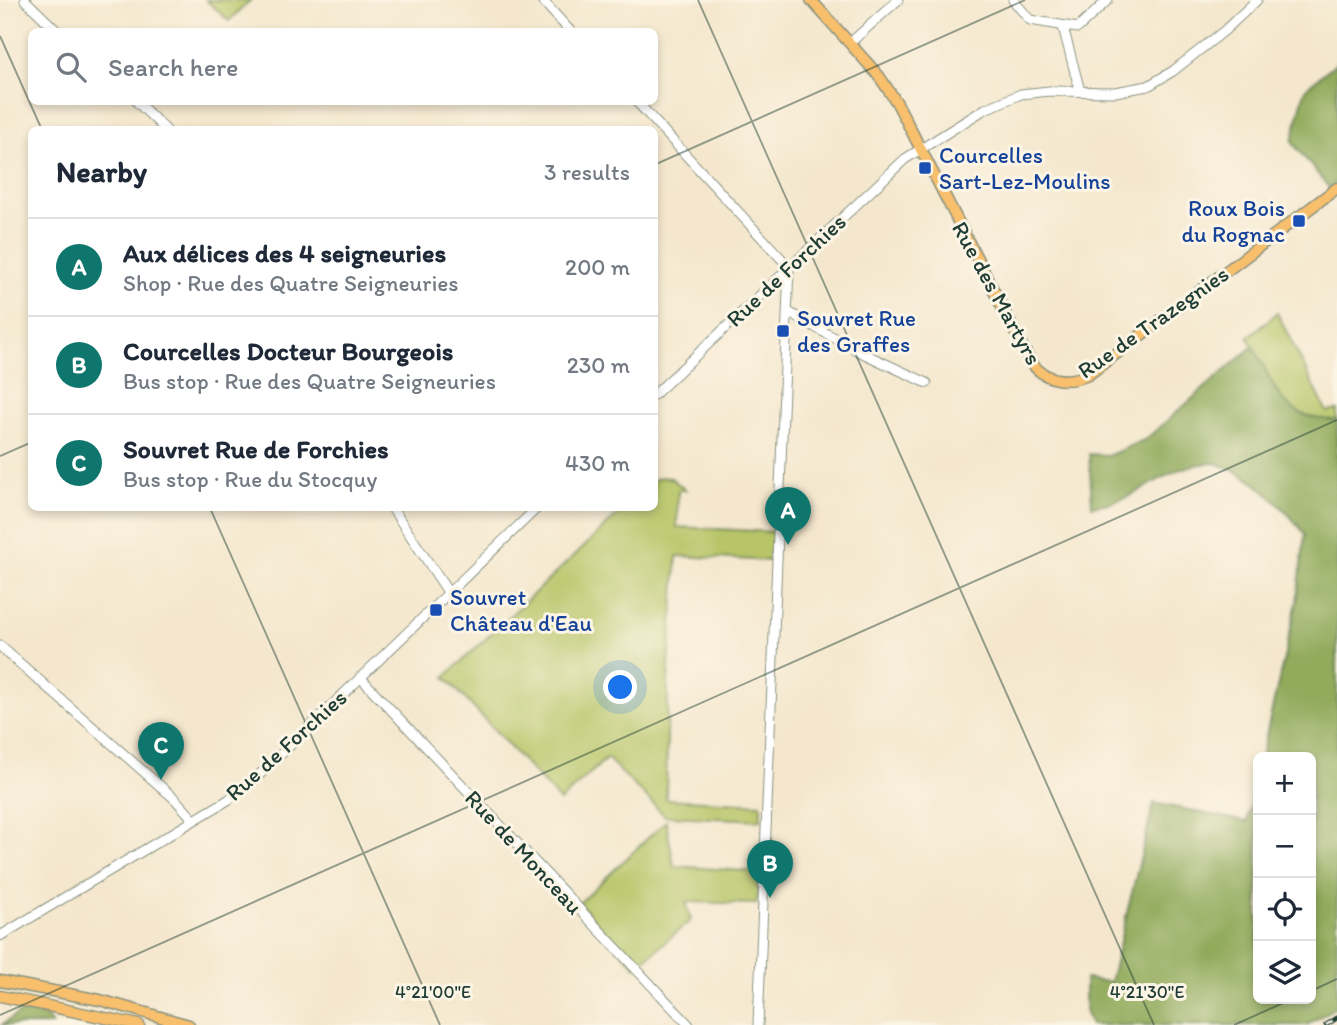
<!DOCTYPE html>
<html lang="en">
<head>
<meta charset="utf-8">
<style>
  :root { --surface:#fff; --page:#f6f6f7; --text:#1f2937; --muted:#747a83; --line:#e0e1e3; --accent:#0f766e }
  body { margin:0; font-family:Itim,sans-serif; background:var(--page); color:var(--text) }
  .controls { position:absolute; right:21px; bottom:21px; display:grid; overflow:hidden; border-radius:10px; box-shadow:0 4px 10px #0003 }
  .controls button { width:63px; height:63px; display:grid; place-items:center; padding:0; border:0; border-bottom:2px solid var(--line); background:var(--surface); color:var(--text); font:35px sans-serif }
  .you { position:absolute; left:621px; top:688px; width:24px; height:24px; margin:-18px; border:5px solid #fff; border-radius:50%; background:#1a73e8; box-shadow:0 0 0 10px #1a73e833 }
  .badge { display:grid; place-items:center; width:46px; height:46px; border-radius:50%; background:var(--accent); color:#fff; font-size:23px; font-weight:700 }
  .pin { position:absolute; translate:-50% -58px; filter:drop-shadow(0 2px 4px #0008) }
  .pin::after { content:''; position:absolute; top:37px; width:24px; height:21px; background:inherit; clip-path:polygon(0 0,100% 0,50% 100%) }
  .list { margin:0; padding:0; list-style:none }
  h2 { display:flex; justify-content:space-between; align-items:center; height:91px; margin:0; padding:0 28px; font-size:30px }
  h2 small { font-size:23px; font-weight:400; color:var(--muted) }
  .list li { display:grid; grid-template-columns:46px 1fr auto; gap:21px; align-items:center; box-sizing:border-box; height:98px; padding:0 28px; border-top:2px solid var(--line) }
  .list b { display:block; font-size:26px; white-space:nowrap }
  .list p { margin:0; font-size:23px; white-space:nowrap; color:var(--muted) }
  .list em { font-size:23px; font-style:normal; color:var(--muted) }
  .icon { flex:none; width:38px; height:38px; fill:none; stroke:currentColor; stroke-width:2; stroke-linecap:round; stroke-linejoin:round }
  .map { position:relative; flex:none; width:1337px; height:1025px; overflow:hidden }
  .search { position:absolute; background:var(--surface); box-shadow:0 4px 10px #0003; left:28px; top:28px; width:630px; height:77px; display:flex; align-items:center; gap:18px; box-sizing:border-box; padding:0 24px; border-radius:10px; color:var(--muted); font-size:26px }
  .panel { position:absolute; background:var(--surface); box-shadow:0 4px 10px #0003; left:28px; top:126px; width:630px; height:385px; border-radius:10px }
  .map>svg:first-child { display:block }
  .green { fill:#b7c567; stroke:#6b814e; stroke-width:2 }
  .forest { fill:#91aa5c; stroke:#587448; stroke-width:2 }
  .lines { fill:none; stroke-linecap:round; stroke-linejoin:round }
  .minor-casing { stroke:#8a9280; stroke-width:11 }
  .major-casing { stroke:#8a9280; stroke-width:13 }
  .minor { stroke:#fff; stroke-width:9 }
  .major { stroke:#f8bf6c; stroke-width:10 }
  .rail-casing { stroke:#1f3d34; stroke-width:5 }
  .rail { stroke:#fcf5e5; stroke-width:2.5; stroke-dasharray:8; stroke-linecap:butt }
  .ticks { fill:none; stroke:#1f3d34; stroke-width:2; stroke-opacity:0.45 }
  .transit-dot { fill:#1a4fb4; stroke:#fcf5e5; stroke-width:2.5 }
  .labels { text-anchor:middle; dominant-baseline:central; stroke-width:6; stroke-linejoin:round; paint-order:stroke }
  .transit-label { font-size:23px; fill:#164399; stroke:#fcf5e5; text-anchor:start }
  .street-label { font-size:23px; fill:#1f3d34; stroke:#fcf5e5 }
  .ticks-label { font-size:18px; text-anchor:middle; fill:#1f3d34; stroke:#fcf5e5; stroke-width:6; stroke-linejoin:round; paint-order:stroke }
</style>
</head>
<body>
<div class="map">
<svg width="1337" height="1025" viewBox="0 0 1337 1025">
  <rect width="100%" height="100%" fill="#fcf5e5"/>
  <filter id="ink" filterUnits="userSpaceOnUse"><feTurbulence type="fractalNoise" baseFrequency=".0143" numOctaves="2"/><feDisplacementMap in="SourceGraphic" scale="14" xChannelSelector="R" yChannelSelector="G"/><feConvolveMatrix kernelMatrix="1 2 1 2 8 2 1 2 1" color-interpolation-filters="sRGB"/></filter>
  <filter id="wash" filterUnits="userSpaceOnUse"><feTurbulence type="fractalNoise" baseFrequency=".00686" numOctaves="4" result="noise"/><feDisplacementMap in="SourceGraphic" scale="28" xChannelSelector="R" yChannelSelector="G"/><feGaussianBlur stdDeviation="1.57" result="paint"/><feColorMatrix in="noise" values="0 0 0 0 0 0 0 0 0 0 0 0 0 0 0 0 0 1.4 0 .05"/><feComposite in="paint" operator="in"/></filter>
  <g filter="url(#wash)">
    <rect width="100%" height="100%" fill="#f4e7cd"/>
    <!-- green -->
    <g class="green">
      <polygon points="206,0 251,0 229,21"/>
      <path d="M 1277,313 L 1327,412 L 1337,410 L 1337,420 C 1277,421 1272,381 1248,337 Z"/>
      <polygon points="662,477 671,478 686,490 678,490 677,527 775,532 772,561 677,556 668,680 666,799 761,804 761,820 665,816 607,758 560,801 445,677 625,508 654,508 654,480"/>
      <polygon points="666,821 674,866 759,872 757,904 686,902 691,920 636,967 579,903"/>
    </g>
    <!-- forest -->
    <g class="forest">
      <polygon points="1337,62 1337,182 1329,188 1292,142 1305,89"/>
      <path d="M 1253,346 C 1277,388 1280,421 1337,420 L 1337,1006 L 1307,1025 L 1091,1025 L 1085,1010 L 1085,979 L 1110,982 L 1154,803 L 1247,822 L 1258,772 L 1258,999 L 1311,999 L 1311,757 L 1261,757 L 1297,602 L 1305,534 C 1284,507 1252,474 1218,464 C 1207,461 1186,467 1176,471 C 1141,487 1132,501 1092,506 L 1089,454 L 1110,455 L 1146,439 Z"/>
      <polygon points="22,1011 46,1015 52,1025 2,1025"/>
    </g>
  </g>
  <g filter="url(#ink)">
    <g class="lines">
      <defs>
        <g id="minor">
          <polyline points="25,0 58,32"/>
          <polyline points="542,0 571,32"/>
          <polyline points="1013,0 1030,20 1078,28 1108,0"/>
          <polyline points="1063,27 1080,91"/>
          <polyline points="850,43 898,0"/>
          <polyline points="137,102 166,130"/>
          <polyline points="637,102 789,267"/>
          <polyline points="788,312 858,351 927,383"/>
          <polyline points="654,395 905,159 985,109 1021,94 1049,91 1115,92 1148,86 1173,71 1224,31 1257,0"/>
          <polyline points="392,508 448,592"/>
          <polyline points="0,646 175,799 194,820"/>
          <polyline points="360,677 689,1025"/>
          <polyline points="0,936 228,800 254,780 537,508"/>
          <polyline points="758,1025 789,267"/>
        </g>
        <g id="major">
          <path d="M 811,0 L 879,76 L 897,103 L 1030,361 C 1044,381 1066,384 1088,375 L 1337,188"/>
          <polyline points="0,981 100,1000 189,1025"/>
          <polyline points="0,996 139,1025"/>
        </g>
      </defs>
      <!-- minor casing -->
      <use href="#minor" class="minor-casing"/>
      <!-- major casing -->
      <use href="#major" class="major-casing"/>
      <!-- minor -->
      <use href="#minor" class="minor"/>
      <!-- major -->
      <use href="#major" class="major"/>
      <defs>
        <polyline id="rail" points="1326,1025 1337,1018"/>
      </defs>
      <!-- rail casing -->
      <use href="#rail" class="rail-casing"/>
      <!-- rail -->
      <use href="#rail" class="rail"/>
    </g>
  </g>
  <!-- ticks -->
  <path class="ticks" d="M 698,0 L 1154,1025M 0,36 L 42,130M 654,165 L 1025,0M 0,456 L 32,442M 210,508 L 440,1025M 1311,991 L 1337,979M 0,1015 L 1337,420M 1234,1025 L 1292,999"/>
  <!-- markers -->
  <g class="transit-dot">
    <rect x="918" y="161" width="14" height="14" rx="3.5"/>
    <rect x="1292" y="214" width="14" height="14" rx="3.5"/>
    <rect x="776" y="324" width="14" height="14" rx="3.5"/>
    <rect x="429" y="603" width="14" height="14" rx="3.5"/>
  </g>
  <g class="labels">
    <!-- transit labels -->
    <g class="transit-label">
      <text x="939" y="155">Courcelles<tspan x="939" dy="26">Sart-Lez-Moulins</tspan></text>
      <text x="1285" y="208" text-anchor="end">Roux Bois<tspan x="1285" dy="26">du Rognac</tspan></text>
      <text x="797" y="318">Souvret Rue<tspan x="797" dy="26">des Graffes</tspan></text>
      <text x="450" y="597">Souvret<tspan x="450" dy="26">Château d'Eau</tspan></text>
    </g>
    <!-- street labels -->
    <g class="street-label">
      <text transform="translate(786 270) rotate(-43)">Rue de Forchies</text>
      <text transform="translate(997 293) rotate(61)">Rue des Martyrs</text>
      <text transform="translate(1153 322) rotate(-35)">Rue de Trazegnies</text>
      <text transform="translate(286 745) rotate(-42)">Rue de Forchies</text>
      <text transform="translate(524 852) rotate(47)">Rue de Monceau</text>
    </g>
  </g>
  <g class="ticks-label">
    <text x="433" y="998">4°21'00"E</text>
    <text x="1147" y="998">4°21'30"E</text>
  </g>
</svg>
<div class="controls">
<button>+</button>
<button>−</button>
<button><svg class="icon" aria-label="locate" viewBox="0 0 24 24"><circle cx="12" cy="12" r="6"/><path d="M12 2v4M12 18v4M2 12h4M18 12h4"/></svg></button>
<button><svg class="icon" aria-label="layers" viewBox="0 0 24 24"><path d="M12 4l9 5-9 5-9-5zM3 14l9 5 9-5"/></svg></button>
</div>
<div class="you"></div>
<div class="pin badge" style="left:788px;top:545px">A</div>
<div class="pin badge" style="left:770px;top:898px">B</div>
<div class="pin badge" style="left:161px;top:780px">C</div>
<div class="search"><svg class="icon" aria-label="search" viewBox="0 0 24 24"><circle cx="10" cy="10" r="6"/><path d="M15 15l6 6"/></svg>Search here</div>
<section class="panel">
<h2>Nearby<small>3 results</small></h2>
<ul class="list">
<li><span class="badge">A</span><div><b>Aux délices des 4 seigneuries</b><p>Shop · Rue des Quatre Seigneuries</p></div><em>200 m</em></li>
<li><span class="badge">B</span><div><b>Courcelles Docteur Bourgeois</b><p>Bus stop · Rue des Quatre Seigneuries</p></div><em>230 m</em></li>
<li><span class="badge">C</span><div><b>Souvret Rue de Forchies</b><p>Bus stop · Rue du Stocquy</p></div><em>430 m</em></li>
</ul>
</section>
</div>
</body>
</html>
